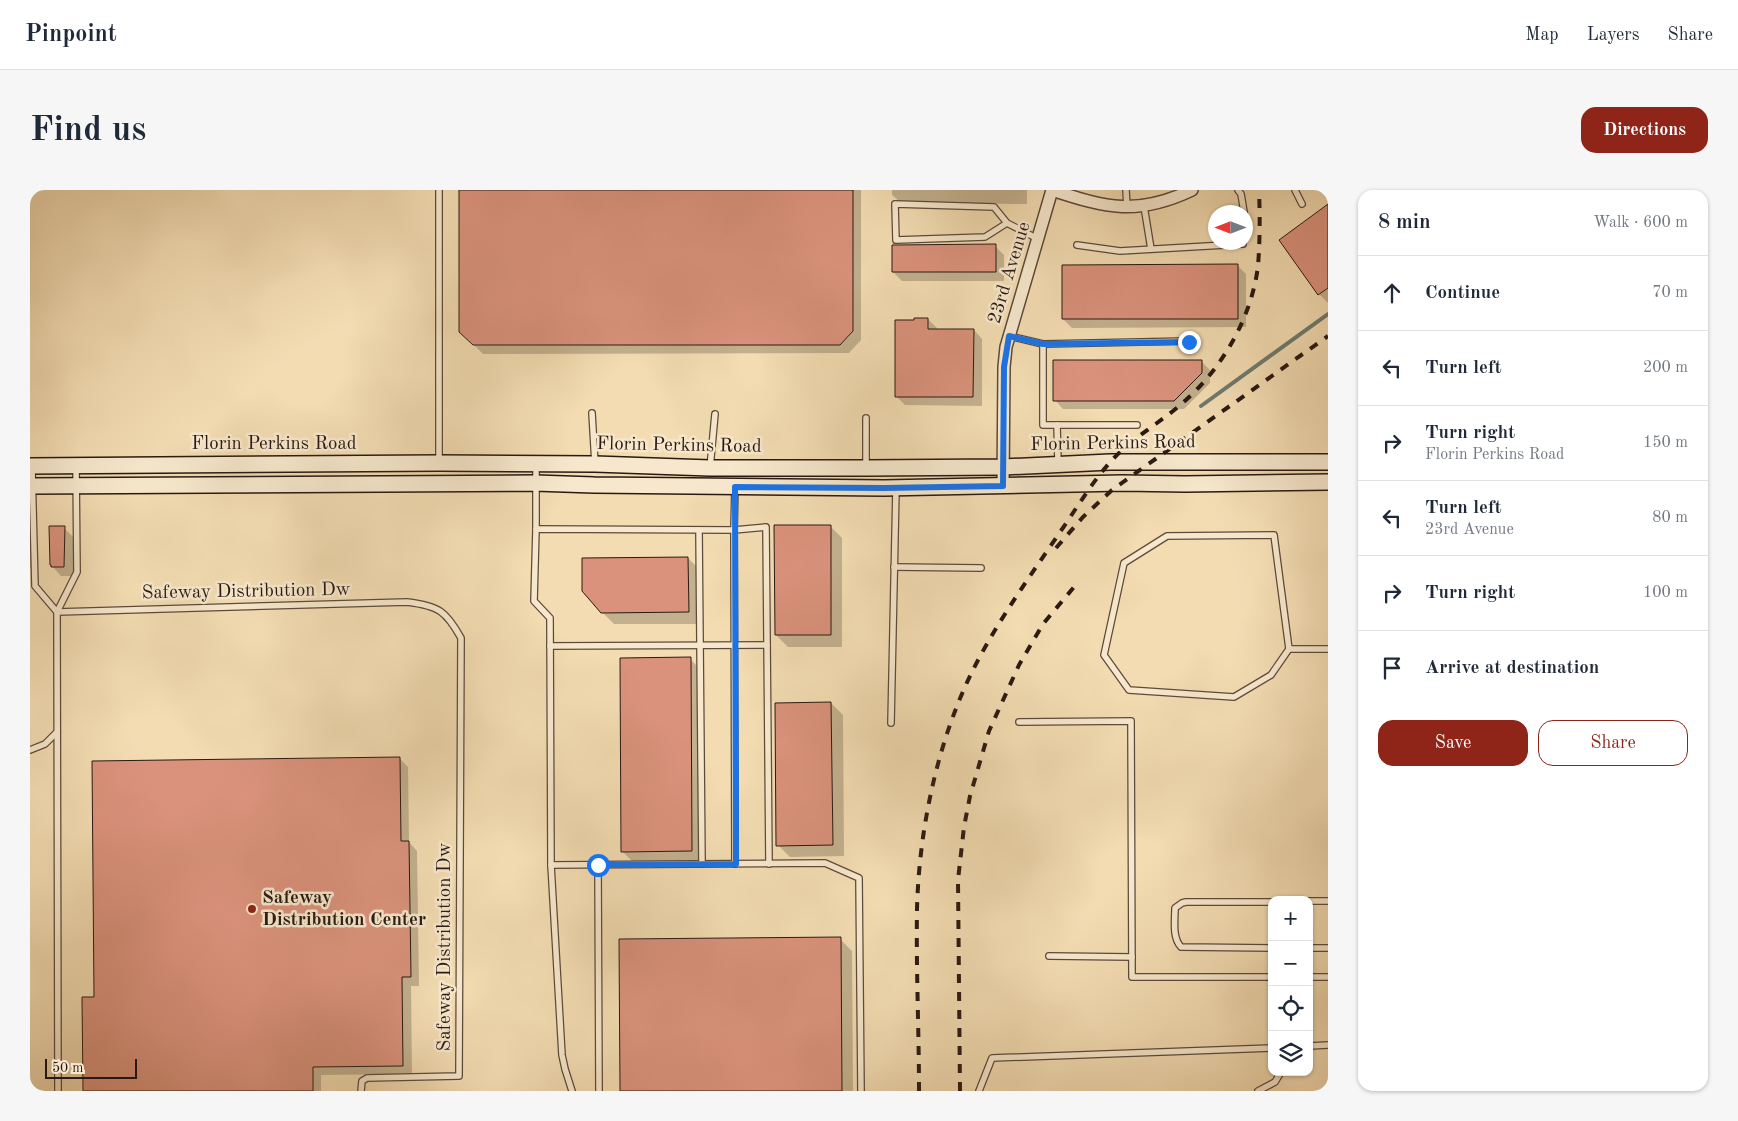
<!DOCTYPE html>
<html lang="en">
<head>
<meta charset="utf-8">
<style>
  :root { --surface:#fff; --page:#f6f6f7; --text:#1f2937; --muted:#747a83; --line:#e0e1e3; --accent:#8f2418 }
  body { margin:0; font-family:"Old Standard TT",serif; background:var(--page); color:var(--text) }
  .controls { position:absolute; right:15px; bottom:15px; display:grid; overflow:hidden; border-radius:10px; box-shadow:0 1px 4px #0004 }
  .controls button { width:45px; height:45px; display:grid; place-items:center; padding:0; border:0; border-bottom:1px solid var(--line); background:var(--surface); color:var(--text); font:25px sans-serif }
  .compass { position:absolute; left:1178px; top:15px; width:45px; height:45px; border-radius:50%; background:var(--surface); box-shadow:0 1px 4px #0004; rotate:270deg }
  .scale { position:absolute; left:15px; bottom:12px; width:92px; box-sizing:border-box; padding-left:5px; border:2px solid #2a1912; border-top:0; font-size:14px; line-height:18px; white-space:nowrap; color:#2a1912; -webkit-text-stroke:4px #f7e8cd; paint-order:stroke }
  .stop { position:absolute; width:15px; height:15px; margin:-11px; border:4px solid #1a73e8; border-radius:50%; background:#fff }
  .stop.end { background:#1a73e8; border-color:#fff; box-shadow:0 1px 5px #0008 }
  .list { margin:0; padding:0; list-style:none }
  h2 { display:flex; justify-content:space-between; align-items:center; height:65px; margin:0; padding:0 20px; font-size:21px }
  h2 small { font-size:16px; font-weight:400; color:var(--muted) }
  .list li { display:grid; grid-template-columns:32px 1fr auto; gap:15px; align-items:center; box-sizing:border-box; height:75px; padding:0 20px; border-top:1px solid var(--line) }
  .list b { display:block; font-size:19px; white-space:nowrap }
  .list p { margin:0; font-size:16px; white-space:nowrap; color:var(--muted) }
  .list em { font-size:16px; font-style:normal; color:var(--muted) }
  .actions { display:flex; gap:10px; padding:15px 20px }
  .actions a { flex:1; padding:11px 0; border:1px solid var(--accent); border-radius:15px; text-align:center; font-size:18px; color:var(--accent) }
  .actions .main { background:var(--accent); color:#fff }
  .icon { flex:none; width:28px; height:28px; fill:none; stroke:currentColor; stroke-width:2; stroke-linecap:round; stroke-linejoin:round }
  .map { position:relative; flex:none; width:1298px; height:901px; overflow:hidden; border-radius:15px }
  header { display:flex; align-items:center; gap:30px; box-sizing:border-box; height:70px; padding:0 25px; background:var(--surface); border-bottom:1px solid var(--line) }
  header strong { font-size:24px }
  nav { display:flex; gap:28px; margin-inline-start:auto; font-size:18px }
  .intro { display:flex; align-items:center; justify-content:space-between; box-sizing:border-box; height:120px; padding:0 30px }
  h1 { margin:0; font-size:35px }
  .button { padding:12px 22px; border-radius:15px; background:var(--accent); color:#fff; font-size:18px; font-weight:700 }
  main { display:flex; gap:30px; padding:0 30px }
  aside { flex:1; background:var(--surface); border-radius:15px; box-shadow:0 1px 4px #0004 }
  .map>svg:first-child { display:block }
  .shadow { fill:#0003 }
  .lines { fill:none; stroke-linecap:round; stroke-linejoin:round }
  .stream { stroke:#6e7b6f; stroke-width:4 }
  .building { fill:#da927c; stroke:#2a1912 }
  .lane-casing { stroke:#5c4a3a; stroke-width:8 }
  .street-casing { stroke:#5c4a3a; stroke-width:14 }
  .secondary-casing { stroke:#2a1912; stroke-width:18 }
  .lane { stroke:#f7e8cd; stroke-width:5.5 }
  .street { stroke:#f7e8cd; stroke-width:11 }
  .secondary { stroke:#f7e8cd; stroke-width:15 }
  .rail { stroke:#2a1912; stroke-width:4; stroke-dasharray:9 9; stroke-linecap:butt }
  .route { stroke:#1a73e8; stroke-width:6 }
  .poi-dot { fill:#8f2418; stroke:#f7e8cd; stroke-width:2 }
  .labels { text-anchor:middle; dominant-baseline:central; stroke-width:5; stroke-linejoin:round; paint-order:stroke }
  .street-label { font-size:19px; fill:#2a1912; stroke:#f7e8cd }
  .poi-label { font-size:19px; font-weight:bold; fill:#2a1912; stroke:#f7e8cd; text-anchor:start }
</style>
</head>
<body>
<header>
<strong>Pinpoint</strong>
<nav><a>Map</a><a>Layers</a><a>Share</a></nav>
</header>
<div class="intro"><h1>Find us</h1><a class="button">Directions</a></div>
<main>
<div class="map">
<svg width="1298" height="901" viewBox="0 0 1298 901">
  <rect width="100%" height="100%" fill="#f3dcb2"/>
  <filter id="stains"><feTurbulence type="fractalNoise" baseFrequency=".004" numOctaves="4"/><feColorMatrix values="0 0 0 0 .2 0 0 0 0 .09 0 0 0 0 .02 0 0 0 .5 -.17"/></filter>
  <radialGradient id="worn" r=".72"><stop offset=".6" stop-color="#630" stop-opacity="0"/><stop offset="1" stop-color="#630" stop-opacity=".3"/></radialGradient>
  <!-- shadow -->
  <g class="shadow">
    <polygon points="430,0 831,0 831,150 819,163 453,164 430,141"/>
    <polygon points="862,0 997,0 997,14 871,13 862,5"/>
    <polygon points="1298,16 1298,113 1289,104 1250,50"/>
    <polygon points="965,56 974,65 974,91 872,91 863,82"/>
    <polygon points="1207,75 1216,84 1216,137 1042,138 1033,129"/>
    <polygon points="898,129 907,138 907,140 944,140 952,149 952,216 875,215 866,206"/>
    <polygon points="1171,171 1180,180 1180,193 1154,219 1033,219 1025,210"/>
    <polygon points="800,336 812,348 812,457 758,457 746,445"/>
    <polygon points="34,338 43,347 43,386 31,386 23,377"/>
    <polygon points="0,340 7,348 8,378 0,378"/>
    <polygon points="658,368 670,380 670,434 584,434 572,422"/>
    <polygon points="660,469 672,481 673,673 604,673 592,661"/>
    <polygon points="801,513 813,525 814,666 760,667 748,655"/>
    <polygon points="369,568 378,577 379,652 387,661 389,796 381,796 382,884 291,885 291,901 54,901 66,808"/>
    <polygon points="810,749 822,761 823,901 591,901"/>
  </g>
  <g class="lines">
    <!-- stream -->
    <polyline class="stream" points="1171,216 1298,124"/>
  </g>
  <!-- building -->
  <g class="building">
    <polygon points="429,0 823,0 823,141 810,155 443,155 429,142"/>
    <polygon points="1298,14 1298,98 1288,105 1249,50"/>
    <polygon points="966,54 966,82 862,82 862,55"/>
    <polygon points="1208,74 1208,129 1032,129 1032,75"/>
    <polygon points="884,128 898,128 898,139 944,139 943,207 865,207 865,130 884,130"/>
    <polygon points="1023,170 1172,170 1172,183 1144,211 1023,211"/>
    <polygon points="744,335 801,335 801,445 745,445"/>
    <polygon points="19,336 35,336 34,377 21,377 21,375 20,375"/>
    <polygon points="658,367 659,422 571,423 552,401 552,368"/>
    <polygon points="661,467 662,661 591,662 590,468"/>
    <polygon points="801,512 803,655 746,656 745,513"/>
    <polygon points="370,567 371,651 379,651 381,787 372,787 373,876 283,877 283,901 53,901 52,807 64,807 62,571"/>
    <polygon points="811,747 812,901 590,901 589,749"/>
  </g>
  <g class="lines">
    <defs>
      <g id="lane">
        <polyline points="409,0 409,273"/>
        <polyline points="1096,0 1097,17"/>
        <polyline points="1208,0 1211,4 1214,22"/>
        <polyline points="1265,0 1272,14"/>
        <polyline points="1114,16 1121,59"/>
        <polyline points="977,33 955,47 866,50 865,14 964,17 977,33 1008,49"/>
        <polyline points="1047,55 1090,61 1213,54 1213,52"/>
        <polyline points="979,146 1013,154 1159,151"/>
        <polyline points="1013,154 1013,235 1107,235"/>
        <polyline points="562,223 565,274"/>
        <polyline points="1027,235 1028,273"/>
        <polyline points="506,275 506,339"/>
        <polyline points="2,278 5,396 27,422 47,382 46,276"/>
        <polyline points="680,278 685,224"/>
        <polyline points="836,278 836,228"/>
        <polyline points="669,340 672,674"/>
        <polygon points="1244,345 1259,459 1241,485 1204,507 1099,500 1074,465 1094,373 1137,346"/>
        <polyline points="864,377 951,378"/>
        <polyline points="520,456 737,455"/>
        <polyline points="1259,459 1298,459"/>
        <polyline points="989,532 1101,531 1102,787 1242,787"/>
        <polyline points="861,533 866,299"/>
        <polyline points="0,560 15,554 27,542"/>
        <polyline points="705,674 704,340 736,337 739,674"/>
        <polyline points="521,675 795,673 829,688 831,901"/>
        <polyline points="568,675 569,901"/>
        <polyline points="1279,711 1298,711"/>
        <path d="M 1242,712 L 1156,712 L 1152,713 L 1145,718 C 1145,731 1142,747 1151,757 L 1242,758"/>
        <polyline points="1279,758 1298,758"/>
        <polyline points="1019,766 1102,767"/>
        <polyline points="1279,787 1298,787"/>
        <polyline points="1279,856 1298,855"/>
        <path d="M 28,901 L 27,422 L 377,412 C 409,416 416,421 431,448 L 429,886 L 337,888 L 332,891 L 331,901"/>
        <polyline points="542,901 535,879 532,865 521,675 520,428 504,411 506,339 704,340 705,297"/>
        <polyline points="949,901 962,868 1242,858"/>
        <polyline points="1228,901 1245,892 1251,882"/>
      </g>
      <g id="street">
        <path d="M 1022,0 C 1077,18 1107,26 1162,0"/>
        <polyline points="973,296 974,177 976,157 1022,0"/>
      </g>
      <g id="secondary">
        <polyline points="0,276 409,273 565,274 680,278 836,278 973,277 1080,272 1298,272"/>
        <polyline points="0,296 505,293 564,295 854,298 1092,293 1155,294 1298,292"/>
      </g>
    </defs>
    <!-- lane casing -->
    <use href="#lane" class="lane-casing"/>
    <!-- street casing -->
    <use href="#street" class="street-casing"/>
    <!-- secondary casing -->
    <use href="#secondary" class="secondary-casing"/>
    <!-- lane -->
    <use href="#lane" class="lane"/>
    <!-- street -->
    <use href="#street" class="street"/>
    <!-- secondary -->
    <use href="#secondary" class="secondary"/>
    <!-- rail -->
    <g class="rail">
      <polyline points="1026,358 1053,327 1082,300 1298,146"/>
      <path d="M 889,901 C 889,840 886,779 887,719 C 889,640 907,554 941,484 C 966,433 999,388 1030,342 C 1047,318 1063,290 1084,268 C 1106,245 1135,230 1158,208 C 1195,174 1222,125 1228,76 C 1230,51 1230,25 1229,0"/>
      <polyline points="930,901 928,690 934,637 940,606 959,541 989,475 1013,434 1049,391"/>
    </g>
  </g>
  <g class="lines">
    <!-- route -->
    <polyline class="route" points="568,675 706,674 705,297 854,298 973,296 974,177 979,146 1013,154 1159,152"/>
  </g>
  <!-- markers -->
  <circle class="poi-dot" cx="222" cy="719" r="5"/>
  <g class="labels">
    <!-- street labels -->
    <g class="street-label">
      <text transform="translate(980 83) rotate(-73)">23rd Avenue</text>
      <text x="244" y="254">Florin Perkins Road</text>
      <text transform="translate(1083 254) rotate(-1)">Florin Perkins Road</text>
      <text transform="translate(649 256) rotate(1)">Florin Perkins Road</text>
      <text transform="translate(216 402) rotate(-1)">Safeway Distribution Dw</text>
      <text transform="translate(415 757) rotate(-90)">Safeway Distribution Dw</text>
    </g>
    <!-- poi labels -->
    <g class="poi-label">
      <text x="232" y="708">Safeway<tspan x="232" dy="22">Distribution Center</tspan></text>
    </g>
  </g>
  <rect width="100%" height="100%" filter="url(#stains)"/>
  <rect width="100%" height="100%" fill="url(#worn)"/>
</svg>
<div class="controls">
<button>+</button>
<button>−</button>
<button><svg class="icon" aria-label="locate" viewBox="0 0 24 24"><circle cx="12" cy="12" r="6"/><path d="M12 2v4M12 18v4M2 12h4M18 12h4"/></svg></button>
<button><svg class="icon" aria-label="layers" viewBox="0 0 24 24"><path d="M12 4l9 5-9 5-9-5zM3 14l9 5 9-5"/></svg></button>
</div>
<svg class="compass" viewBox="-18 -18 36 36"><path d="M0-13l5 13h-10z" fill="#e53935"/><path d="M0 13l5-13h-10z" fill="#747a83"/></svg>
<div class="scale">50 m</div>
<div class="stop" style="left:568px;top:675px"></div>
<div class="stop end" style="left:1159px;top:152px"></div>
</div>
<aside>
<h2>8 min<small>Walk · 600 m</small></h2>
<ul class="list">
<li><svg class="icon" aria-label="ahead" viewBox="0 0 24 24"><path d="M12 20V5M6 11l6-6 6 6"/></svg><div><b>Continue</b></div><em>70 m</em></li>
<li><svg class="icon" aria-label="left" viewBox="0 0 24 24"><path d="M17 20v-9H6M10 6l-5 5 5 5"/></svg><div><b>Turn left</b></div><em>200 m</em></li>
<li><svg class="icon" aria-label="right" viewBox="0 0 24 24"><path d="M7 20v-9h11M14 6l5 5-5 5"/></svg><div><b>Turn right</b><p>Florin Perkins Road</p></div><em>150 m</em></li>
<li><svg class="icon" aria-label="left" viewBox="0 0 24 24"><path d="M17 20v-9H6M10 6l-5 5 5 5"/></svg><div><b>Turn left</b><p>23rd Avenue</p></div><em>80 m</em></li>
<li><svg class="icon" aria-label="right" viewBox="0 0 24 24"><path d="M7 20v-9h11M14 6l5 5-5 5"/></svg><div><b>Turn right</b></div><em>100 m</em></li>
<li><svg class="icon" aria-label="arrive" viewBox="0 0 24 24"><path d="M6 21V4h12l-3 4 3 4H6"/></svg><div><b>Arrive at destination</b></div></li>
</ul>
<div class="actions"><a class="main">Save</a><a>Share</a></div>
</aside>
</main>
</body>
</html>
